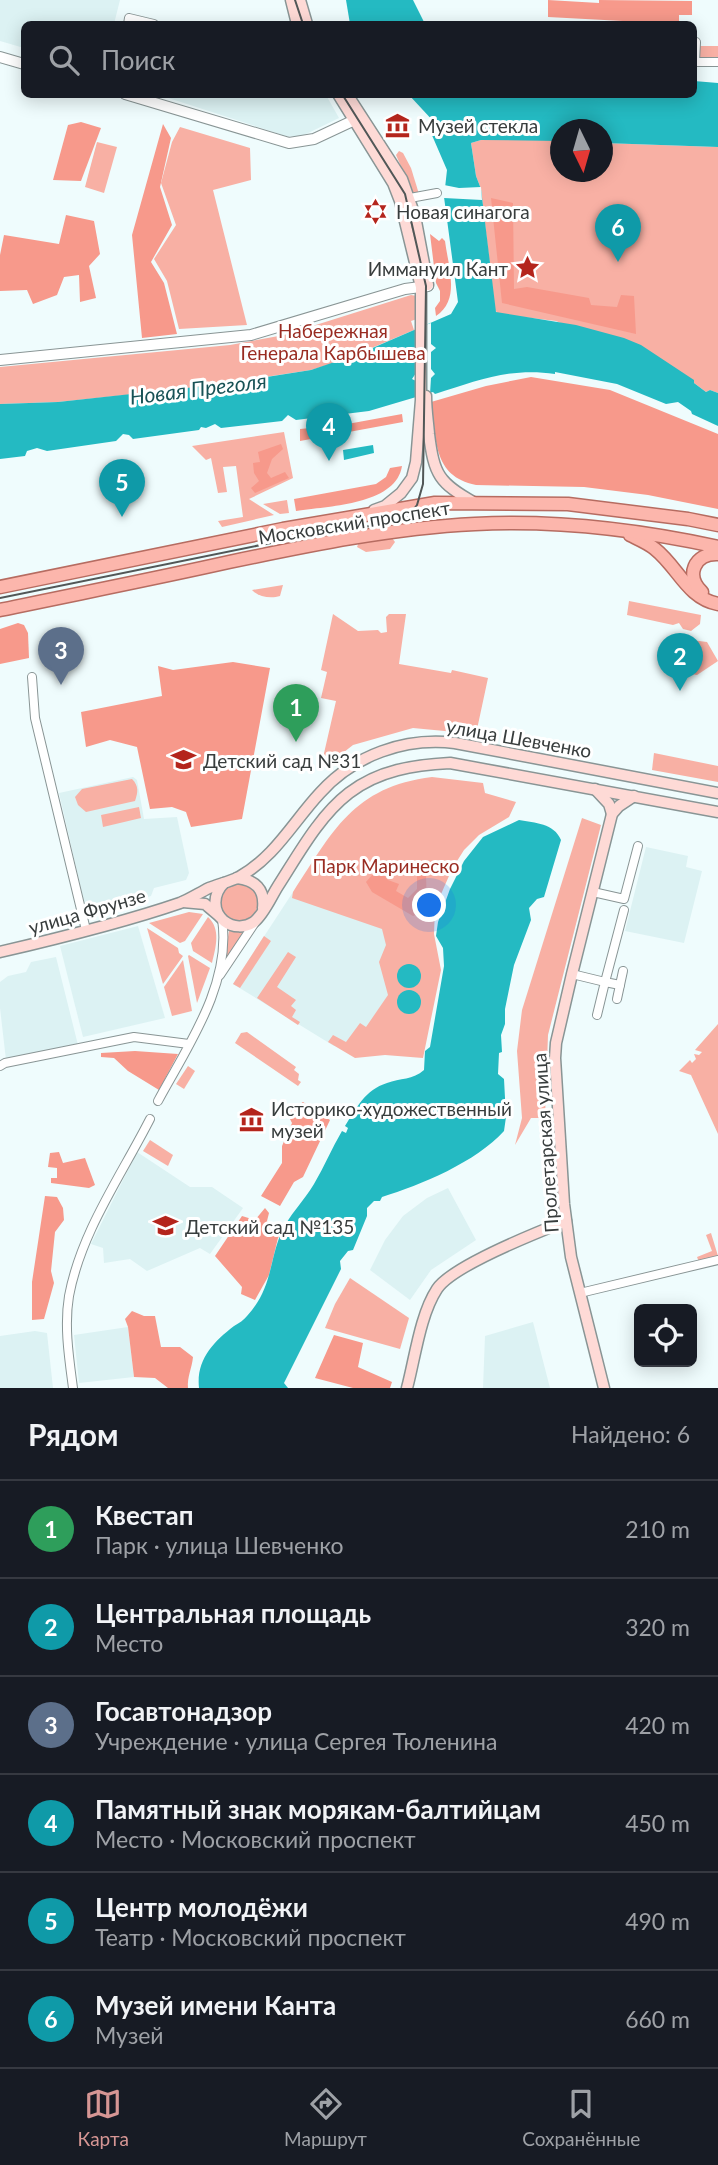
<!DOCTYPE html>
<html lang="ru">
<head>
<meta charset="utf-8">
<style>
  :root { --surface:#171b24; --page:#242831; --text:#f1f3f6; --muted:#9ea1a6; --line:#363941; --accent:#d69694 }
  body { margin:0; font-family:Lato,sans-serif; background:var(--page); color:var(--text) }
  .controls { position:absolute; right:21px; bottom:21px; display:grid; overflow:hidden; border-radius:10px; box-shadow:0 4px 18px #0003 }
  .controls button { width:63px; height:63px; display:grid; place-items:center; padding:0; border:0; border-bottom:2px solid var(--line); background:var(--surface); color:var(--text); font:35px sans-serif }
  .compass { position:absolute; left:550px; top:119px; width:63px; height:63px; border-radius:50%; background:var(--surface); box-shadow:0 4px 18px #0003; rotate:175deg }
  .you { position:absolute; left:430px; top:906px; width:24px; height:24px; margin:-18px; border:5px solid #fff; border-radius:50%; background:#1a73e8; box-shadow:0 0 0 10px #1a73e833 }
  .badge { display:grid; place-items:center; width:46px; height:46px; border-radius:50%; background:var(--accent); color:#fff; font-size:23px; font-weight:700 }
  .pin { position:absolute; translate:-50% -58px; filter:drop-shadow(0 2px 4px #0008) }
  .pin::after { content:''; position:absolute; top:37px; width:24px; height:21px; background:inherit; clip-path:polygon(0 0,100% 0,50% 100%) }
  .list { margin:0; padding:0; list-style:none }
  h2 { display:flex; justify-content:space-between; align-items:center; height:91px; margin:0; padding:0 28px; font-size:30px }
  h2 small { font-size:23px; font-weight:400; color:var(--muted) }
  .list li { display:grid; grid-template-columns:46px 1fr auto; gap:21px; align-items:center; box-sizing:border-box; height:98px; padding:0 28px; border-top:2px solid var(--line) }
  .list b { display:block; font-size:26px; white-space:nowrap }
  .list p { margin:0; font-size:23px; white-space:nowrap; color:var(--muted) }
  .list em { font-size:23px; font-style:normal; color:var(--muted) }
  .icon { flex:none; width:38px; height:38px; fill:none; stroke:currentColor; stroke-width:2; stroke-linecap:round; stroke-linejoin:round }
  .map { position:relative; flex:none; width:718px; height:1388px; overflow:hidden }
  .search { position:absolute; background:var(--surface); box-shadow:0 4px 18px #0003; left:21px; right:21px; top:21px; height:77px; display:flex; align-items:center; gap:18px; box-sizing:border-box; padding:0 24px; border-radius:10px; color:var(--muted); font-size:26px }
  .sheet { height:679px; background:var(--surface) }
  nav { display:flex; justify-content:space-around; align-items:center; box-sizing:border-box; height:98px; border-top:2px solid var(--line); background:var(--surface); font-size:19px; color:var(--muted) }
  nav a { display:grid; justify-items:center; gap:4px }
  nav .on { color:var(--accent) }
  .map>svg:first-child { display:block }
  .built { fill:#dcf2f3 }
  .green { fill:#f8b0a4 }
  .forest { fill:#f7998b }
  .water { fill:#24bac2 }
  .pier { fill:#effcfd }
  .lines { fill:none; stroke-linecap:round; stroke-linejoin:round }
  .minor-casing { stroke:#899595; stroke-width:10 }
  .tertiary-casing { stroke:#899595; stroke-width:12 }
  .secondary-casing { stroke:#899595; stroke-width:13 }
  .primary-casing { stroke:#b66c61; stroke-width:15 }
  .minor { stroke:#fff; stroke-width:8 }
  .tertiary { stroke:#fff; stroke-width:10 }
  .secondary { stroke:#fedad6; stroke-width:10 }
  .primary { stroke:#fcb6ac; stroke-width:12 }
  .tram { stroke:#515757; stroke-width:2 }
  .labels { text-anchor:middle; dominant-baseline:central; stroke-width:6; stroke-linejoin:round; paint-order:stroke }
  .poi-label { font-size:19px; fill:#383d3d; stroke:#fff; text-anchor:start }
  .park-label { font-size:19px; fill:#992c22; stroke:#fff }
  .street-label { font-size:19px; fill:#383d3d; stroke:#fff }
  .water-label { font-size:21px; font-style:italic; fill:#185256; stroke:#fff }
</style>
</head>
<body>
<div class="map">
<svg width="718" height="1388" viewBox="0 0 718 1388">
  <rect width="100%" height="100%" fill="#effcfd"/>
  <!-- built -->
  <g class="built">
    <polygon points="0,0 120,0 114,24 24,24 24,48 0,41"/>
    <polygon points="159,95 326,95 339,118 302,136 286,136"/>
    <polygon points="133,777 137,780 144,819 177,817 189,873 186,880 154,888 151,896 87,915 59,793"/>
    <polygon points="646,847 688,856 686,867 702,871 684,943 625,931"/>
    <polygon points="293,892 419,940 420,1053 334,1046 233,984"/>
    <polygon points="138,926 165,1018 83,1037 60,946"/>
    <polygon points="56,957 78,1045 6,1060 0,1008 0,982 8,976 26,972 31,962"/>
    <polygon points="137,1152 190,1187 212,1187 243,1208 210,1254 200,1248 147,1271 130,1259 104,1263 103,1248 91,1244"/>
    <polygon points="448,1188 476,1240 431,1270 410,1300 370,1270 385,1240 403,1216 427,1198"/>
    <polygon points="533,1322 550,1388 483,1388 485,1336"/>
    <polygon points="128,1327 134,1377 79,1383 74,1335"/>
    <polygon points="35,1331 47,1333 53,1388 0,1388 0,1336"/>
  </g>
  <!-- green -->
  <g class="green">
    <rect x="700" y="46" width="18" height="13"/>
    <polygon points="180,127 250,148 251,180 213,190 247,325 179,329 167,281 154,259 176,225 161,183 172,142"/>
    <polygon points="540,139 560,141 560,172 602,172 603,143 718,147 718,393 710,390 706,392 694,383 693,380 556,321 498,314 495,310 481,189 476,176 471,143 481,140"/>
    <polygon points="97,142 117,147 104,193 85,187"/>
    <polygon points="399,151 403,153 411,168 419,194 414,196 396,155"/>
    <polygon points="411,295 417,296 420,318 411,321 414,330 341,361 311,370 193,388 58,402 0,404 0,367 230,345 284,335"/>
    <polygon points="284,432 293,478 249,499 274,515 222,527 218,521 243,517 236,466 223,467 227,492 218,493 211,458 206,460 192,446"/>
    <polygon points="287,500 289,513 280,514 263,504"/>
    <polygon points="392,538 395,542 390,549 366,552 357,547 359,542"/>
    <path d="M 283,585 L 280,596 C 271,599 258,597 252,590 Z"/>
    <polygon points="629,601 701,615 700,624 691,631 683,629 679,623 673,625 627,615"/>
    <polygon points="333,614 358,631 378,630 381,633 387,632 386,617 389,614 406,614 399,664 451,673 452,670 488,678 476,734 413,728 353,745 330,763 322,762 336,701 321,698 327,672 321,670"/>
    <polygon points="676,638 707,642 718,661 697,675 661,669 665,641 675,642"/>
    <polygon points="654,753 718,766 718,782 652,770"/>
    <path d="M 432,777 L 483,783 L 485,793 L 516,802 L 509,817 L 479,835 L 464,850 L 452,869 L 435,908 L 434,934 L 441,970 L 423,1058 L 385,1055 L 355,1058 L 328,1042 L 333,1035 L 346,1042 L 360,1023 L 366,1027 L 388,995 L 379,962 L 386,945 L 382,929 L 292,898 L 293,892 C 333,831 353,787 432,777 Z"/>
    <path d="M 132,779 C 139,786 138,792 135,801 L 86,812 L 78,805 L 75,797 L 82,789 Z"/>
    <polygon points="139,807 141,818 103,827 101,815"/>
    <polygon points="582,818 601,825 548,1035 545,1118 531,1118 515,1145 522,1118 517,1051 522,1010"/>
    <circle cx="239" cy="902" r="19"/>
    <polygon points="189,912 203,914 185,941 180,943 149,923"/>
    <path d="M 208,917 C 221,929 216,947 212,963 L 193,951 L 191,943 Z"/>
    <polygon points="147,928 178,948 179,953 183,956 163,984"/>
    <polygon points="229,931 247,933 222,970"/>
    <polygon points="264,936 271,941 240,988 233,984"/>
    <polygon points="288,952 296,957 277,987 296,1000 291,1006 296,1010 292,1017 300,1022 298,1025 257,998"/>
    <polygon points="189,955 210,968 197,1003 188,956"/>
    <polygon points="183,960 192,1011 172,1016 164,987"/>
    <polygon points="718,1024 718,1134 691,1075 679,1071 690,1060 692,1063 696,1059 694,1054 699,1055 702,1052 695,1050"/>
    <polygon points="247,1032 296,1067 294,1070 299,1074 298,1080 301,1082 298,1086 235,1043 241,1033"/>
    <polygon points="188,1066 195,1071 184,1089 176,1084"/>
    <polygon points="150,1140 173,1155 168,1166 143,1151"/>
    <polygon points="711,1233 718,1256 699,1262 697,1257 712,1251 706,1235"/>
    <polygon points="350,1278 409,1318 400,1349 325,1328 335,1304"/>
  </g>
  <!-- forest -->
  <g class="forest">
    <polygon points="548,0 599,3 599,0 692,1 692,15 679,15 679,24 548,17"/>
    <polygon points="81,122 101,128 81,181 53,180 68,125"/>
    <polygon points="163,124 171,138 160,187 172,225 151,262 164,283 177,334 142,338 132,235"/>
    <polygon points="491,198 513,203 514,289 527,287 589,298 591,305 617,307 621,295 634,296 636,334 502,303"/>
    <polygon points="66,215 94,221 100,254 89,266 96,298 80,302 79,275 64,277 57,295 33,304 27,290 0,291 0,255 4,235 59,244"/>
    <path d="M 430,234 L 439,241 L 442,238 L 445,241 C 448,266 461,300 436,316 L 435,308 L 440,301 L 440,291 L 436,283 Z"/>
    <path d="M 531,377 L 610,390 L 718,434 L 718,509 L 648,495 L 584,487 L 476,485 C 432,476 437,439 431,402 L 486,386 Z"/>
    <polygon points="402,414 403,422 300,441 300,429 342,425"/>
    <polygon points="281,444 283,449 272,459 267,473 271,478 285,472 289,478 255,493 251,488 259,481 254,473 253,463 260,462 258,452"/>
    <path d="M 402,466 C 396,505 328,506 296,511 L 294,499 L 376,484 L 386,477 L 390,468 Z"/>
    <polygon points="18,623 24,625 28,633 29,658 0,664 0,629"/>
    <polygon points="233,662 270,668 242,819 191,827 186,812 172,807 150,809 137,747 110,740 86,747 81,712 162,696 158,666 173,670"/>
    <polygon points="378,868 388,880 399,884 396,891 408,898 417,889 417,876 426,874 427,910 413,916 372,892 366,882"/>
    <polygon points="135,1051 178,1054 159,1090 128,1071 114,1058 101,1057 101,1053"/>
    <polygon points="303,1102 330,1120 303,1177 294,1182 280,1206 261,1196 282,1163 282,1146 292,1123 287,1113"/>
    <polygon points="59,1152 63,1163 85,1158 95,1185 89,1188 51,1183 51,1178 57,1178 57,1168 48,1167 50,1153"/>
    <polygon points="45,1196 57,1197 63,1208 64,1220 55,1232 51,1271 54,1283 44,1319 32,1320 32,1282"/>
    <polygon points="265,1208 269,1213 267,1221 273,1230 282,1225 286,1227 278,1238 269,1275 255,1300 241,1294 242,1287 215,1256 242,1216 255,1220"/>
    <path d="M 132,1311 L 144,1316 L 155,1316 L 161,1347 L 180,1347 L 193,1357 C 192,1368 187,1377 188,1388 L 168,1388 L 155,1378 L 134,1377 L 128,1327 L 125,1319 Z"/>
    <polygon points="334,1335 363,1343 358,1367 392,1382 390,1388 353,1388 315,1378"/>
  </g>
  <!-- water -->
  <g class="water">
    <polygon points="346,0 413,0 425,24 350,24"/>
    <path d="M 694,81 L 718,83 L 718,147 L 603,143 L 602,130 L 560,130 L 560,141 L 481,140 L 471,143 L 476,176 L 481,189 L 496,312 L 576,325 L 624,338 L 641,345 L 694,380 L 694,383 L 706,392 L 710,390 L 718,393 L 718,426 L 692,414 L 691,411 L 678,402 L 666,404 L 617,384 L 555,372 L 555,374 C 510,367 477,381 435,394 L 433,392 L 369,411 L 296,420 L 288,415 L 282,421 L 221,428 L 215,424 L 206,428 L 201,427 L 199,430 L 133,439 L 129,435 L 123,434 L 116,441 L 47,451 L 37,448 L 27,451 L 25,456 L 0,459 L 0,404 L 58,402 L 223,384 L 311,370 L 361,353 L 451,314 L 458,302 L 444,197 L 447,170 L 428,126 L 435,123 L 409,95 L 694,94 Z"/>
    <polygon points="373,445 374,453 344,460 343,450"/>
    <path d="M 519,820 C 535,823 554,823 561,840 L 544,897 L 537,899 L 529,908 L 531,920 L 514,965 L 505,1009 L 505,1024 L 501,1035 L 502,1052 L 499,1053 L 498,1074 L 504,1079 L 506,1117 L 504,1131 C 476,1162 421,1185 382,1197 L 380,1201 L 374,1201 L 367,1208 L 367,1216 L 353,1250 L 348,1251 L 340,1261 L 341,1269 L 284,1383 L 288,1388 L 199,1388 C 196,1360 213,1342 234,1326 C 239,1323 244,1320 247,1316 C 272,1289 269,1262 281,1233 C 289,1215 304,1201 314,1184 C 324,1167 332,1148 342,1131 L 346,1133 L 348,1128 L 345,1126 C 357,1107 365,1090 387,1083 C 400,1078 413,1080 424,1070 L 425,1051 L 430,1047 L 444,966 L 443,948 L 436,936 L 438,922 L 450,889 L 464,861 L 483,837 Z"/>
    <circle cx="409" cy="976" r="12"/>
    <circle cx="409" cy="1002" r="12"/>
  </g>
  <!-- pier -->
  <g class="pier">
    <polygon points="444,185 459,188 481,187 482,200 444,198"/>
    <polygon points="431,323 431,344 436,348 431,352 431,369 435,374 431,378 430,394 416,398 416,381 412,379 416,373 417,356 413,352 417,348 417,328"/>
  </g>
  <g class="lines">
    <defs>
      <g id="minor">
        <polyline points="128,24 129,18 154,24"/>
        <polyline points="694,62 718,62"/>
        <polyline points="695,62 696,42"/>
        <polyline points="410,198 437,193"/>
        <polyline points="32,677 35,718 86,930"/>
        <polyline points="593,892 624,899 638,846"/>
        <polyline points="572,974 605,982 597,1015"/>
        <polyline points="220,975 256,921"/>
        <polyline points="620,985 605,982 624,910"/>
        <polyline points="617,999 623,971"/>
        <polyline points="0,1066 5,1063 134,1037 189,1044"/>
        <path d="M 158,1101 C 187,1047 232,984 222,919"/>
        <polyline points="580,1293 718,1260"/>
        <path d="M 73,1388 C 69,1358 64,1326 69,1296 C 81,1232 121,1176 150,1119"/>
      </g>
      <g id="tertiary">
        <polyline points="0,57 24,64"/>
        <polyline points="125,94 289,143 314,139 361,117"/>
        <polyline points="0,360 251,335 405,289 428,286"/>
      </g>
      <g id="secondary">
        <polyline points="291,0 297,24"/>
        <polyline points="300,0 307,24"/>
        <polyline points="338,94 393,183 400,201 421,287 421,400 416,462 412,478 401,493 385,506 374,510"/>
        <polyline points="347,94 402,179 415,216 428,285"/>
        <path d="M 426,396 C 426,409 428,422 429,434 C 434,475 439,483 475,503"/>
        <polyline points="595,789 609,804 612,814"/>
        <path d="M 237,878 C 255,880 265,889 263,908"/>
        <path d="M 224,883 C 213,894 212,911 224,921 C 233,928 245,928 254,922 C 264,914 271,897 278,886 C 298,855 319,816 349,793 C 379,770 414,765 450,763 L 718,812"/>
        <polyline points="183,902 205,904 218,915"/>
        <path d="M 0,952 C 60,938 122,923 180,903 C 190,899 199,893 209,888 C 219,884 229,882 239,877 C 275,857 293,822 320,793 C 354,755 405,737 455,743 L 718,793"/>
        <path d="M 407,1388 C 415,1358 420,1315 437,1289 C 452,1266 538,1232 566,1221"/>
        <polyline points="604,1388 571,1257 564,1204 555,1058 556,1043 572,974 612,814 619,806 634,796"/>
      </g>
      <g id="primary">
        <path d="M 630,535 C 638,539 648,543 655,549 C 678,567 687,598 718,604"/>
        <polyline points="0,587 283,529 435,503 568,504 688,519 718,525"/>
        <path d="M 702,592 C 685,576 694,553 718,554"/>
        <path d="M 0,610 C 76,594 153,579 229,562 C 310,545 392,528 475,524 C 556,520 640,530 718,547"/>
      </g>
    </defs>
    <!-- minor casing -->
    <use href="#minor" class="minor-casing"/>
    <!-- tertiary casing -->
    <use href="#tertiary" class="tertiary-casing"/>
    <!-- secondary casing -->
    <use href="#secondary" class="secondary-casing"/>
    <!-- primary casing -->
    <use href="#primary" class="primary-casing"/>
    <!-- minor -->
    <use href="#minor" class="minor"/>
    <!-- tertiary -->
    <use href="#tertiary" class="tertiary"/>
    <!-- secondary -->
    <use href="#secondary" class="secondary"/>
    <!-- primary -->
    <use href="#primary" class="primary"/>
    <!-- tram -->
    <g class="tram">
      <polyline points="295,0 303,24"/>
      <polyline points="0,598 305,536 396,522 410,514 417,505 423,484 426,286 423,273 405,194 342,94"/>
    </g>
  </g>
  <!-- icons -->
  <defs>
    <symbol id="museum-bare" viewBox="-9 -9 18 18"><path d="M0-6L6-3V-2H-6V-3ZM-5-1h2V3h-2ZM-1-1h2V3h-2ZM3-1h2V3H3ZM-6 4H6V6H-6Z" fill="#b4251c" stroke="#fff" stroke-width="2.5" paint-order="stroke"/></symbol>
    <symbol id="synagogue-bare" viewBox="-9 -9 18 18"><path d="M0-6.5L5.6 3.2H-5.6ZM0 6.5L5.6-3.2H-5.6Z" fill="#b4251c" stroke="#fff" stroke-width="2.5" paint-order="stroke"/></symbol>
    <symbol id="sight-bare" viewBox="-9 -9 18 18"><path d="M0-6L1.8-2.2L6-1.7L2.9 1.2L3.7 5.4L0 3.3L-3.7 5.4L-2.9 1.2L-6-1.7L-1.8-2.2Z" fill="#b4251c" stroke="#fff" stroke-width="2.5" paint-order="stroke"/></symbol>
    <symbol id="school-bare" viewBox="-9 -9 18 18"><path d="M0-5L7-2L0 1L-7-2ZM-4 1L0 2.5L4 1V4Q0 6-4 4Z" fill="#b4251c" stroke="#fff" stroke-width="2.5" paint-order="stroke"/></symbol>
  </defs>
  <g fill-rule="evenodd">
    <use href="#museum-bare" x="380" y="108" width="35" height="35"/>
    <use href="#synagogue-bare" x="358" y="194" width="35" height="35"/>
    <use href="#sight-bare" x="510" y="250" width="35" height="35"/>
    <use href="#school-bare" x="166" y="742" width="35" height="35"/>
    <use href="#museum-bare" x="234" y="1102" width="35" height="35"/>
    <use href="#school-bare" x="148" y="1208" width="35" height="35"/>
  </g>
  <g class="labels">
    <!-- poi labels -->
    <g class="poi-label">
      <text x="418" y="125">Музей стекла</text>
      <text x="396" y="211">Новая синагога</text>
      <text x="508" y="268" text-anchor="end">Иммануил Кант</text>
      <text x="203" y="760">Детский сад №31</text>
      <text x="271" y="1108">Историко-художественный<tspan x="271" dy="22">музей</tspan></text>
      <text x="185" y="1226">Детский сад №135</text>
    </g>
    <!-- park labels -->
    <g class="park-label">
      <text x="333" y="330">Набережная<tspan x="333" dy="22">Генерала Карбышева</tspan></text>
      <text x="386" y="865">Парк Маринеско</text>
    </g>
    <!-- street labels -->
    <g class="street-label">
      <text transform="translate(354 522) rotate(-9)">Московский проспект</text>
      <text transform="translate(519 738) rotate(10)">улица Шевченко</text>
      <text transform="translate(87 911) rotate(-16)">улица Фрунзе</text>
      <text transform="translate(545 1143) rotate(-94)">Пролетарская улица</text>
    </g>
    <!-- water labels -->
    <g class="water-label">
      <text transform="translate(198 388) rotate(-7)">Новая Преголя</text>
    </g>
  </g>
</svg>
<div class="controls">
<button><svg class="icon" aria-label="locate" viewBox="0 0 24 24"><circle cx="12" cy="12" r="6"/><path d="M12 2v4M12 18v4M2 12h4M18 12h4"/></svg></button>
</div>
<svg class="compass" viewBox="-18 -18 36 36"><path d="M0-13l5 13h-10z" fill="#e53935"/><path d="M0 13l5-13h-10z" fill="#9ea1a6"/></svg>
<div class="you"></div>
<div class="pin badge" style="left:296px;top:742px;background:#2e9e5b">1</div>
<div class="pin badge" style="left:680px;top:691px;background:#0f9aa8">2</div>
<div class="pin badge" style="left:61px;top:685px;background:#5c6f8a">3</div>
<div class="pin badge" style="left:329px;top:461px;background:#0f9aa8">4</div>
<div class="pin badge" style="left:122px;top:517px;background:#0f9aa8">5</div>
<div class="pin badge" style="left:618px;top:262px;background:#0f9aa8">6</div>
<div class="search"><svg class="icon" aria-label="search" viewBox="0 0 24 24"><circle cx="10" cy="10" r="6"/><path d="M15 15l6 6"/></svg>Поиск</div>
</div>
<section class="sheet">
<h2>Рядом<small>Найдено: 6</small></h2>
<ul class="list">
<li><span class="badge" style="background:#2e9e5b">1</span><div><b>Квестап</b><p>Парк · улица Шевченко</p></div><em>210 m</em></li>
<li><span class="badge" style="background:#0f9aa8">2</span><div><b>Центральная площадь</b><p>Место</p></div><em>320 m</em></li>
<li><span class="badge" style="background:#5c6f8a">3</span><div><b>Госавтонадзор</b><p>Учреждение · улица Сергея Тюленина</p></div><em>420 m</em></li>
<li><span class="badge" style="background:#0f9aa8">4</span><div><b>Памятный знак морякам-балтийцам</b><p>Место · Московский проспект</p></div><em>450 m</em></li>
<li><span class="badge" style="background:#0f9aa8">5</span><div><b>Центр молодёжи</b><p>Театр · Московский проспект</p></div><em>490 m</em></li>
<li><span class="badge" style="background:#0f9aa8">6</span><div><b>Музей имени Канта</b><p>Музей</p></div><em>660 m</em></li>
</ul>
</section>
<nav>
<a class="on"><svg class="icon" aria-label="map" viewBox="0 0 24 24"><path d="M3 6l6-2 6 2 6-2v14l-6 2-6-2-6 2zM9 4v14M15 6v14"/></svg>Карта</a>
<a><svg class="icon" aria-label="directions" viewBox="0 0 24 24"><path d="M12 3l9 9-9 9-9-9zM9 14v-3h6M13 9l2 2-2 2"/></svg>Маршрут</a>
<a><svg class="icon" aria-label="saved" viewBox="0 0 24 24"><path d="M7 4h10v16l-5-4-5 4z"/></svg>Сохранённые</a>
</nav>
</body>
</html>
